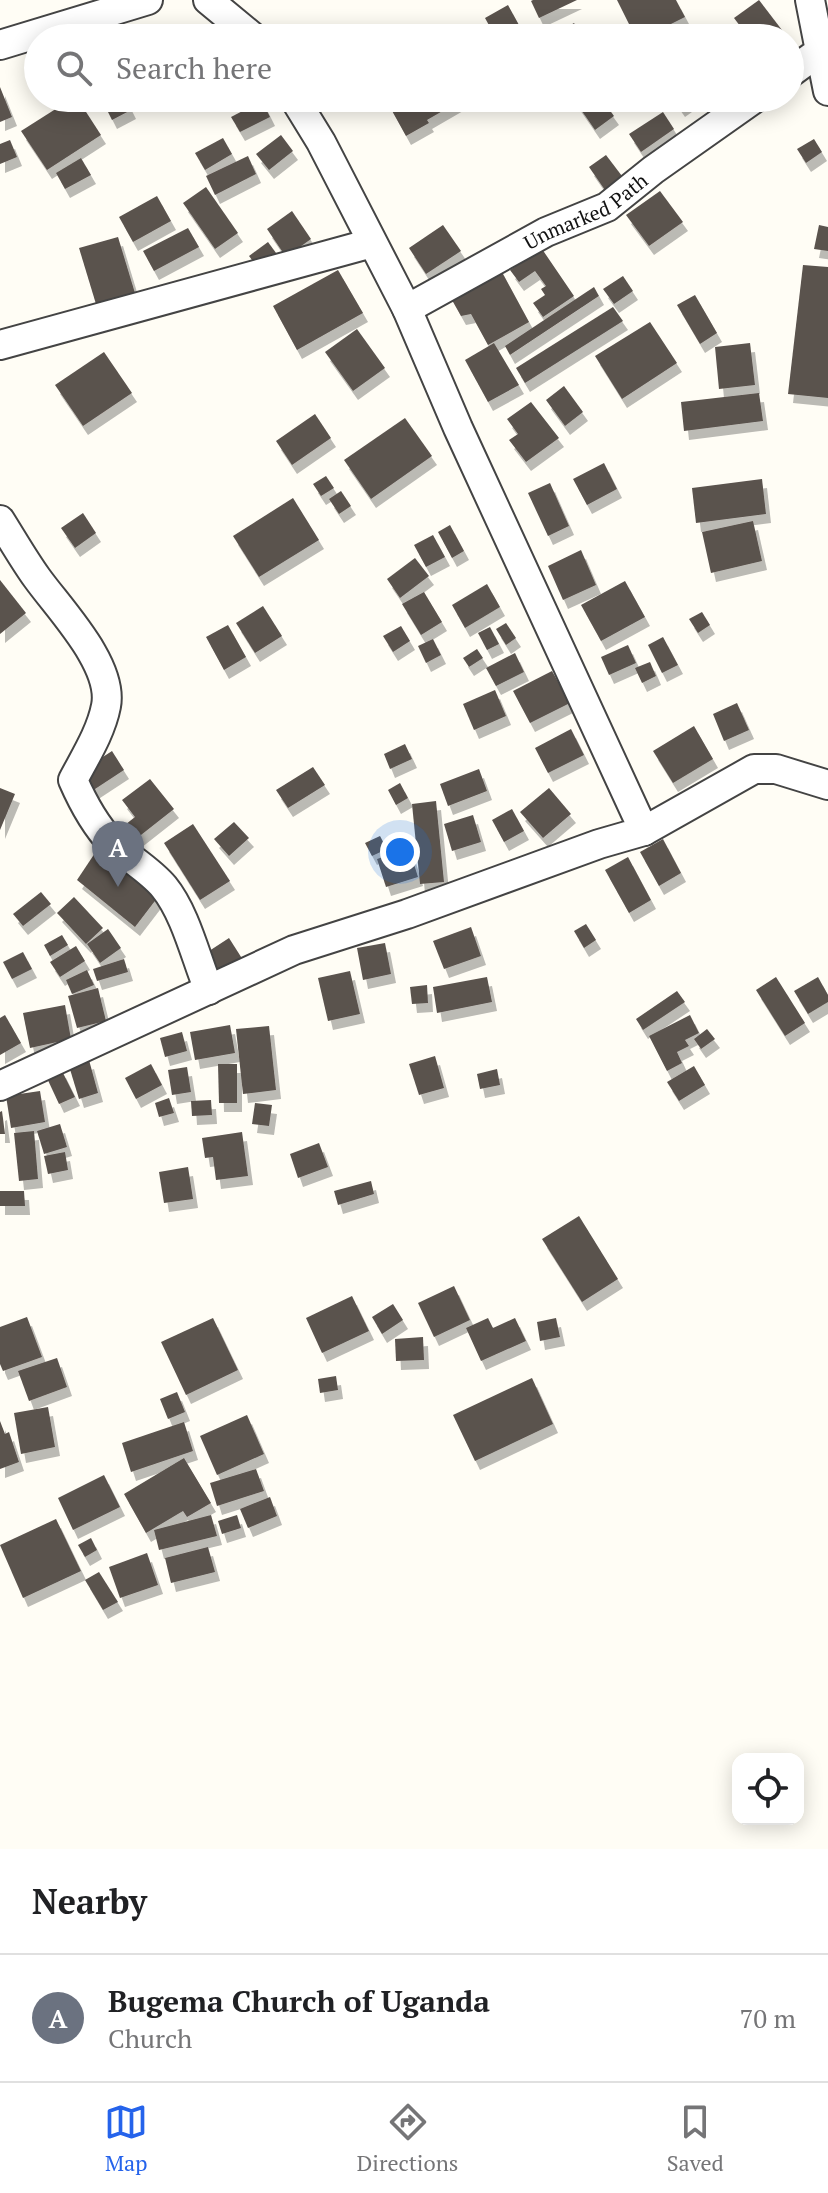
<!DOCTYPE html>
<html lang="en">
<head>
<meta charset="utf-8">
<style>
  :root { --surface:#fff; --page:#f6f6f6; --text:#202124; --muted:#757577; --line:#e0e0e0; --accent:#2563eb }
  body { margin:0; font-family:"PT Serif",serif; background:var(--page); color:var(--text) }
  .controls { position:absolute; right:24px; bottom:24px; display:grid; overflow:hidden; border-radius:16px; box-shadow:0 4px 20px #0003 }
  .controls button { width:72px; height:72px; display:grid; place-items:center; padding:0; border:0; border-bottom:2px solid var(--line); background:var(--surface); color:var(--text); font:40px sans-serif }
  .you { position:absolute; left:400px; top:852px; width:28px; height:28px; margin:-20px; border:6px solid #fff; border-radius:50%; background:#1a73e8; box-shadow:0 0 0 12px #1a73e833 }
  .badge { display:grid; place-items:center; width:52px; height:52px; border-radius:50%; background:var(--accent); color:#fff; font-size:26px; font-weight:700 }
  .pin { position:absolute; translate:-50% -66px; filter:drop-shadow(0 2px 4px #0008) }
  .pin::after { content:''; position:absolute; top:42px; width:28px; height:24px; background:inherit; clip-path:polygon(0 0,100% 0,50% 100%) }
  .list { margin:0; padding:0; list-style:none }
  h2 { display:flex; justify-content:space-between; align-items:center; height:104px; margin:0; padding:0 32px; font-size:34px }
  h2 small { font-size:26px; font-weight:400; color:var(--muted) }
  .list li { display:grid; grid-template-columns:52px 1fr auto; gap:24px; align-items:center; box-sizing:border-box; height:128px; padding:0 32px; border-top:2px solid var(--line) }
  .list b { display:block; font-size:30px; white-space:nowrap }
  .list p { margin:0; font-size:26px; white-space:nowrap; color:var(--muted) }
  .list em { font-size:26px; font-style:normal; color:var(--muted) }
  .icon { flex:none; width:44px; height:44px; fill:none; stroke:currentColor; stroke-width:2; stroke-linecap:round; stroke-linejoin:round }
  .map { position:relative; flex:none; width:828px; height:1849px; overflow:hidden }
  .search { position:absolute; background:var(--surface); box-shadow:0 4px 20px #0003; left:24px; right:24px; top:24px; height:88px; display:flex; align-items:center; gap:20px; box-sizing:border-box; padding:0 28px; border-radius:44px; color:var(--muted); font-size:30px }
  .sheet { height:232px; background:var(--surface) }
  nav { display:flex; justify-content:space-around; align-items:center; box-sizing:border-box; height:112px; border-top:2px solid var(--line); background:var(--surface); font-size:22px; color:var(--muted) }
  nav a { display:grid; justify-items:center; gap:4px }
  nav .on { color:var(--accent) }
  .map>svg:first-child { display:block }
  .building { fill:#5a524d; filter:url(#shadow) }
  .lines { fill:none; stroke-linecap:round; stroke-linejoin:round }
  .minor-casing { stroke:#444; stroke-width:32 }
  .minor { stroke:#fff; stroke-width:28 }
  .labels { text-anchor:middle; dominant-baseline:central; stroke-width:8; stroke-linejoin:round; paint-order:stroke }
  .street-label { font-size:20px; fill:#111; stroke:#fff }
</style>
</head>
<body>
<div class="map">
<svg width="828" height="1849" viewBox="0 0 828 1849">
  <defs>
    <filter id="shadow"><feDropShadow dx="5" dy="9" stdDeviation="0" flood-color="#0004"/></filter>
  </defs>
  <rect width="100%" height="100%" fill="#fffdf5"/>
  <!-- building -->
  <g class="building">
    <polygon points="533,0 577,0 539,18 531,1"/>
    <polygon points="617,0 676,0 685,17 643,38 636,38"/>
    <polygon points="759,0 785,34 779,38 749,38 734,18"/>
    <polygon points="508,5 520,27 512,31 516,38 496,38 485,18"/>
    <polygon points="574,23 583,38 550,38"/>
    <polygon points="732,27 740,38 716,38"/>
    <polygon points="0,87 12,117 0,122"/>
    <polygon points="73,98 77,98 101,135 47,170 21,131"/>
    <polygon points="125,98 131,110 112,120 106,108"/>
    <polygon points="385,98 465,98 427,120 429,123 406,136"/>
    <polygon points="580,98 601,98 614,116 595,130 575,101"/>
    <polygon points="673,98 694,98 680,108"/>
    <polygon points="262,101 270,117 240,132 231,117"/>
    <polygon points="663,112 674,129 641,152 629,134"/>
    <polygon points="281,135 293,151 269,170 256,154"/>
    <polygon points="223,138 232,154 205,170 195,153"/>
    <polygon points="814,139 822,152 806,163 797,149"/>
    <polygon points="10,140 17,157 0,164 0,144"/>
    <polygon points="606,155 625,180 607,193 589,167"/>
    <polygon points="248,156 256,174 215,195 206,176"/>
    <polygon points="81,158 91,175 65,189 56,173"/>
    <polygon points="206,187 238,233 215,249 183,203"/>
    <polygon points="660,191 683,222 649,246 626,215"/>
    <polygon points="157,196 171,221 133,242 119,217"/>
    <polygon points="292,211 311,239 286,257 267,229"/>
    <polygon points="443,225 461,251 426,274 409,248"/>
    <polygon points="819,225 828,227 828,251 814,249"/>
    <polygon points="188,228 199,247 154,271 143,251"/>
    <polygon points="118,237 138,303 99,314 79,248"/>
    <polygon points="268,242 279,257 260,271 249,256"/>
    <polygon points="542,249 574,296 543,317 533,303 545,295 541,289 546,286 535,271 519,282 510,270"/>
    <polygon points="497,263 529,322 488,345 471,314 461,316 447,291"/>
    <polygon points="803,265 828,267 828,398 788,394"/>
    <polygon points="338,270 363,313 297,350 273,306"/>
    <polygon points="623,276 633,291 614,304 603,289"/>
    <polygon points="594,287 599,296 510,355 505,346"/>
    <polygon points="695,295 717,333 700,344 677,305"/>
    <polygon points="613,307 623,321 525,383 516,368"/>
    <polygon points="650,322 677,363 622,399 595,356"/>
    <polygon points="357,329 385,368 353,391 325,352"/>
    <polygon points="494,343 519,385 488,402 465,360"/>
    <polygon points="750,343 755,385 719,389 715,347"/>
    <polygon points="104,352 132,393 83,426 55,385"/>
    <polygon points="564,386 583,412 565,426 546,400"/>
    <polygon points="759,393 763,421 684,431 681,402"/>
    <polygon points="531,402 559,438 526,462 509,440 518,434 507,419"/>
    <polygon points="315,414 331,438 292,465 276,441"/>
    <polygon points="405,418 432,456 371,499 344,460"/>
    <polygon points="604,463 617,489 587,505 573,479"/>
    <polygon points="326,476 334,488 321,496 313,484"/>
    <polygon points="762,479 766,514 696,523 692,488"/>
    <polygon points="550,483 569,526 548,536 528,493"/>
    <polygon points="341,491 351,506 339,514 329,499"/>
    <polygon points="293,498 319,540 259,577 233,536"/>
    <polygon points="83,513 96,533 75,548 61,528"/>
    <polygon points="753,521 762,561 711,573 702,532"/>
    <polygon points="450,525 464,551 452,558 438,532"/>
    <polygon points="433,535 445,557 426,567 414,545"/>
    <polygon points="581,550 596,585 563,600 548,566"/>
    <polygon points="415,558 429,576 400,598 387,579"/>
    <polygon points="0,580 26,613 0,634"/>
    <polygon points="625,581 645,617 601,641 581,605"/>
    <polygon points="487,584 500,607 465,628 452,605"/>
    <polygon points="424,592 442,622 421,635 402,604"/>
    <polygon points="263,606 282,636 255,653 236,623"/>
    <polygon points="702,612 710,625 698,633 689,619"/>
    <polygon points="506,623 516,638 506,645 496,629"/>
    <polygon points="228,625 246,657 224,670 206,637"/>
    <polygon points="401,626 410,641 393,652 383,636"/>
    <polygon points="490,627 499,644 487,650 478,633"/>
    <polygon points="663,637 678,665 662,673 648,645"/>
    <polygon points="433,639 441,655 426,663 418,646"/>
    <polygon points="628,645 636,663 609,675 601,657"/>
    <polygon points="477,649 483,658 469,667 463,658"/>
    <polygon points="515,653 524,672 496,686 486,668"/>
    <polygon points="650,662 656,676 642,683 635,668"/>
    <polygon points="552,671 570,703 530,723 513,691"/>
    <polygon points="495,690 506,716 474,730 463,704"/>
    <polygon points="737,703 749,730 724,741 713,714"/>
    <polygon points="694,726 713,759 673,783 653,751"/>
    <polygon points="571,729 584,755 548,773 535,748"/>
    <polygon points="405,744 412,759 390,769 384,754"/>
    <polygon points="112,751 124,770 92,791 80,772"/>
    <polygon points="313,767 325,785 288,808 276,790"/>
    <polygon points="479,769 487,791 448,806 440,784"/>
    <polygon points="150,779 174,809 127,846 116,832 135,817 122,800"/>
    <polygon points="400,783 408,798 396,805 388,790"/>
    <polygon points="0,788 15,794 0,830"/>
    <polygon points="549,788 571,814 543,838 520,812"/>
    <polygon points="436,801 444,882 420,884 412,804"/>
    <polygon points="512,809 524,831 504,842 492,820"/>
    <polygon points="473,815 481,842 452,851 444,824"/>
    <polygon points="234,822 249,838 229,856 214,839"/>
    <polygon points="193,824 230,881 200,900 164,843"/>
    <polygon points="380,836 387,849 372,856 365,843"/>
    <polygon points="663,839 681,873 659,886 640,852"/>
    <polygon points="99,847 161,893 135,927 77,880"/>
    <polygon points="409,848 418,877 386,887 377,859"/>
    <polygon points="628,857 651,900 629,913 605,870"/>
    <polygon points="41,892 51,904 23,926 13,914"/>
    <polygon points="74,897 103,928 86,944 57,913"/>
    <polygon points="586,924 596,940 584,948 574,931"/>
    <polygon points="471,927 481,956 444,969 433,941"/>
    <polygon points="108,929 121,948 100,963 87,944"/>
    <polygon points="62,935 68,945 50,956 44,945"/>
    <polygon points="229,938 243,960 217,976 203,955"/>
    <polygon points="385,943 391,974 363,980 357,948"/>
    <polygon points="76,946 85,961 60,977 50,962"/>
    <polygon points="23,952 32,969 12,979 3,962"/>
    <polygon points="124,959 128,972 97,981 93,969"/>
    <polygon points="87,970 94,985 72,994 66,980"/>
    <polygon points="350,971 360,1014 328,1021 318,978"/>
    <polygon points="487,977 492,1002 437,1013 433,987"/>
    <polygon points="776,977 805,1023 785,1036 756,990"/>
    <polygon points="818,977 828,995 828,1002 808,1014 794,991"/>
    <polygon points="427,985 428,1003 412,1004 410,987"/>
    <polygon points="98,988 106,1021 77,1028 68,996"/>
    <polygon points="677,991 685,1002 643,1030 636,1019"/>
    <polygon points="65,1005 71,1039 30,1048 23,1013"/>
    <polygon points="5,1015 21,1043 0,1055 0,1018"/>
    <polygon points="690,1015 699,1033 685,1040 689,1046 677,1052 682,1063 667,1071 649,1036"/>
    <polygon points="230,1025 235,1053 195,1060 190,1032"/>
    <polygon points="269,1026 276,1090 243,1094 236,1029"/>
    <polygon points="707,1029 715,1039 701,1049 694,1039"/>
    <polygon points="182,1032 187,1051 165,1057 160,1038"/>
    <polygon points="435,1056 444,1088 419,1095 409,1064"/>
    <polygon points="89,1060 98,1093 79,1099 69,1066"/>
    <polygon points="151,1064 162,1085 136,1099 125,1078"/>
    <polygon points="218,1064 237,1064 237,1103 219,1103"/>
    <polygon points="694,1066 705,1085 679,1101 667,1082"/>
    <polygon points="187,1067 191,1092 172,1095 168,1070"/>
    <polygon points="61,1069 75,1097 59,1104 46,1076"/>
    <polygon points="497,1069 500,1085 480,1089 477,1074"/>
    <polygon points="40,1091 45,1122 11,1128 6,1096"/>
    <polygon points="169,1098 174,1113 159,1117 155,1103"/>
    <polygon points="211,1100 212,1115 192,1116 191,1101"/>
    <polygon points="255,1103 272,1105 269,1126 252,1124"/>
    <polygon points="2,1111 5,1134 0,1134 0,1112"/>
    <polygon points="60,1124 67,1147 44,1154 37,1131"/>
    <polygon points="34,1131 38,1179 19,1181 14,1133"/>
    <polygon points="242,1132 248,1176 216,1180 213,1157 205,1158 202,1138"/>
    <polygon points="319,1143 328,1167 298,1178 290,1154"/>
    <polygon points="65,1152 68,1170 48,1174 44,1156"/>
    <polygon points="188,1167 193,1199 164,1203 159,1172"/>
    <polygon points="371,1181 374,1194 338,1205 334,1191"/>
    <polygon points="0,1191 24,1191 25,1206 0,1206"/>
    <polygon points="579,1216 618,1279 582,1302 542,1239"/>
    <polygon points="454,1286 470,1320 434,1337 418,1303"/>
    <polygon points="352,1296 369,1331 322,1353 306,1318"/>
    <polygon points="393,1304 403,1320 382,1334 372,1317"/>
    <polygon points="27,1317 42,1357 3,1371 0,1364 0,1327"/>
    <polygon points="213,1318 238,1370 186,1395 161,1342"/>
    <polygon points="488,1318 493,1328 515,1318 526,1341 481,1361 466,1328"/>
    <polygon points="556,1318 560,1337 540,1341 537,1322"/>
    <polygon points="423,1337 424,1360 396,1361 395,1339"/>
    <polygon points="57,1358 67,1387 29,1401 18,1371"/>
    <polygon points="336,1376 338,1390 320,1393 318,1379"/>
    <polygon points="532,1378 553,1424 475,1461 453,1415"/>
    <polygon points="177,1392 185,1412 168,1419 160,1399"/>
    <polygon points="48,1407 55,1447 21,1454 14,1413"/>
    <polygon points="247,1415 264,1454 217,1475 200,1436"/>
    <polygon points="0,1421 5,1434 9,1432 19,1462 0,1469"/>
    <polygon points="184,1422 193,1451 131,1472 122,1443"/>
    <polygon points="184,1458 211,1503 187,1517 183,1511 146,1533 124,1494"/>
    <polygon points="256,1469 264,1491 217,1506 210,1483"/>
    <polygon points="104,1475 120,1507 73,1530 58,1498"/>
    <polygon points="270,1497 277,1516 248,1528 240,1509"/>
    <polygon points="211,1515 217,1536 159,1550 154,1530"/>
    <polygon points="237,1515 241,1528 222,1534 218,1521"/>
    <polygon points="56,1519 81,1571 23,1598 0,1545"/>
    <polygon points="91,1538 97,1550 85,1557 78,1545"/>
    <polygon points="208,1547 215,1572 171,1583 165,1558"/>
    <polygon points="147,1553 158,1585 120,1598 109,1567"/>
    <polygon points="99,1572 118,1602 103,1610 85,1580"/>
  </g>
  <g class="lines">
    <defs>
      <g id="minor">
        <polyline points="208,0 254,38"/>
        <polyline points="0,45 148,0"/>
        <polyline points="820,51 828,91"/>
        <polyline points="790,73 820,51 810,0"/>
        <path id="s1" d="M 407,309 L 546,232 L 607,207 L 653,170 L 755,98"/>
        <polyline points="0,345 372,243"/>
        <path d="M 0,520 C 12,539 24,560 37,578 C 60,610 114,665 106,706 C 101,732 85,757 73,780 C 83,803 94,824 112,843 C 128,858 150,870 164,887 C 186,914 196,959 209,990"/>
        <polyline points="644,831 754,769 776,769 828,785"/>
        <polyline points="0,1086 294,950 407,914 599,844 644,831 458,428 407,309 321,142 294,98"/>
      </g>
    </defs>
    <!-- minor casing -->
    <use href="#minor" class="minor-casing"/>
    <!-- minor -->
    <use href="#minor" class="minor"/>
  </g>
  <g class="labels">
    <!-- street labels -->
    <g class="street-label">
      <text stroke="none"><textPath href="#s1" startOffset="204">Unmarked Path</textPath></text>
    </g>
  </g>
</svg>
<div class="controls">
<button><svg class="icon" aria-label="locate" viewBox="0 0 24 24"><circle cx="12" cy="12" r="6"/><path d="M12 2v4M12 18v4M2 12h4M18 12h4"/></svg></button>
</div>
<div class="you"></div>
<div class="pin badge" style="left:118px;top:887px;background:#6b7280">A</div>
<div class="search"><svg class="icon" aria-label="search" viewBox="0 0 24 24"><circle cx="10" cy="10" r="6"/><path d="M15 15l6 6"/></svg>Search here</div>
</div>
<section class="sheet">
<h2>Nearby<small></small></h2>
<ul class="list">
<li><span class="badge" style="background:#6b7280">A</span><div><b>Bugema Church of Uganda</b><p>Church</p></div><em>70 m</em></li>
</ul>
</section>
<nav>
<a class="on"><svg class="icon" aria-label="map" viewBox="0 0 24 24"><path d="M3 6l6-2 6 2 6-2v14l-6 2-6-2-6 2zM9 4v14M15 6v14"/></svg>Map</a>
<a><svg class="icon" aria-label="directions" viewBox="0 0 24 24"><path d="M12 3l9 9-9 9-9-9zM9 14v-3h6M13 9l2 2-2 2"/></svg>Directions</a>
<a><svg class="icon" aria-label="saved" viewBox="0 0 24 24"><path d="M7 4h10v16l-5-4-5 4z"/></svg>Saved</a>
</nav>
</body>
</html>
